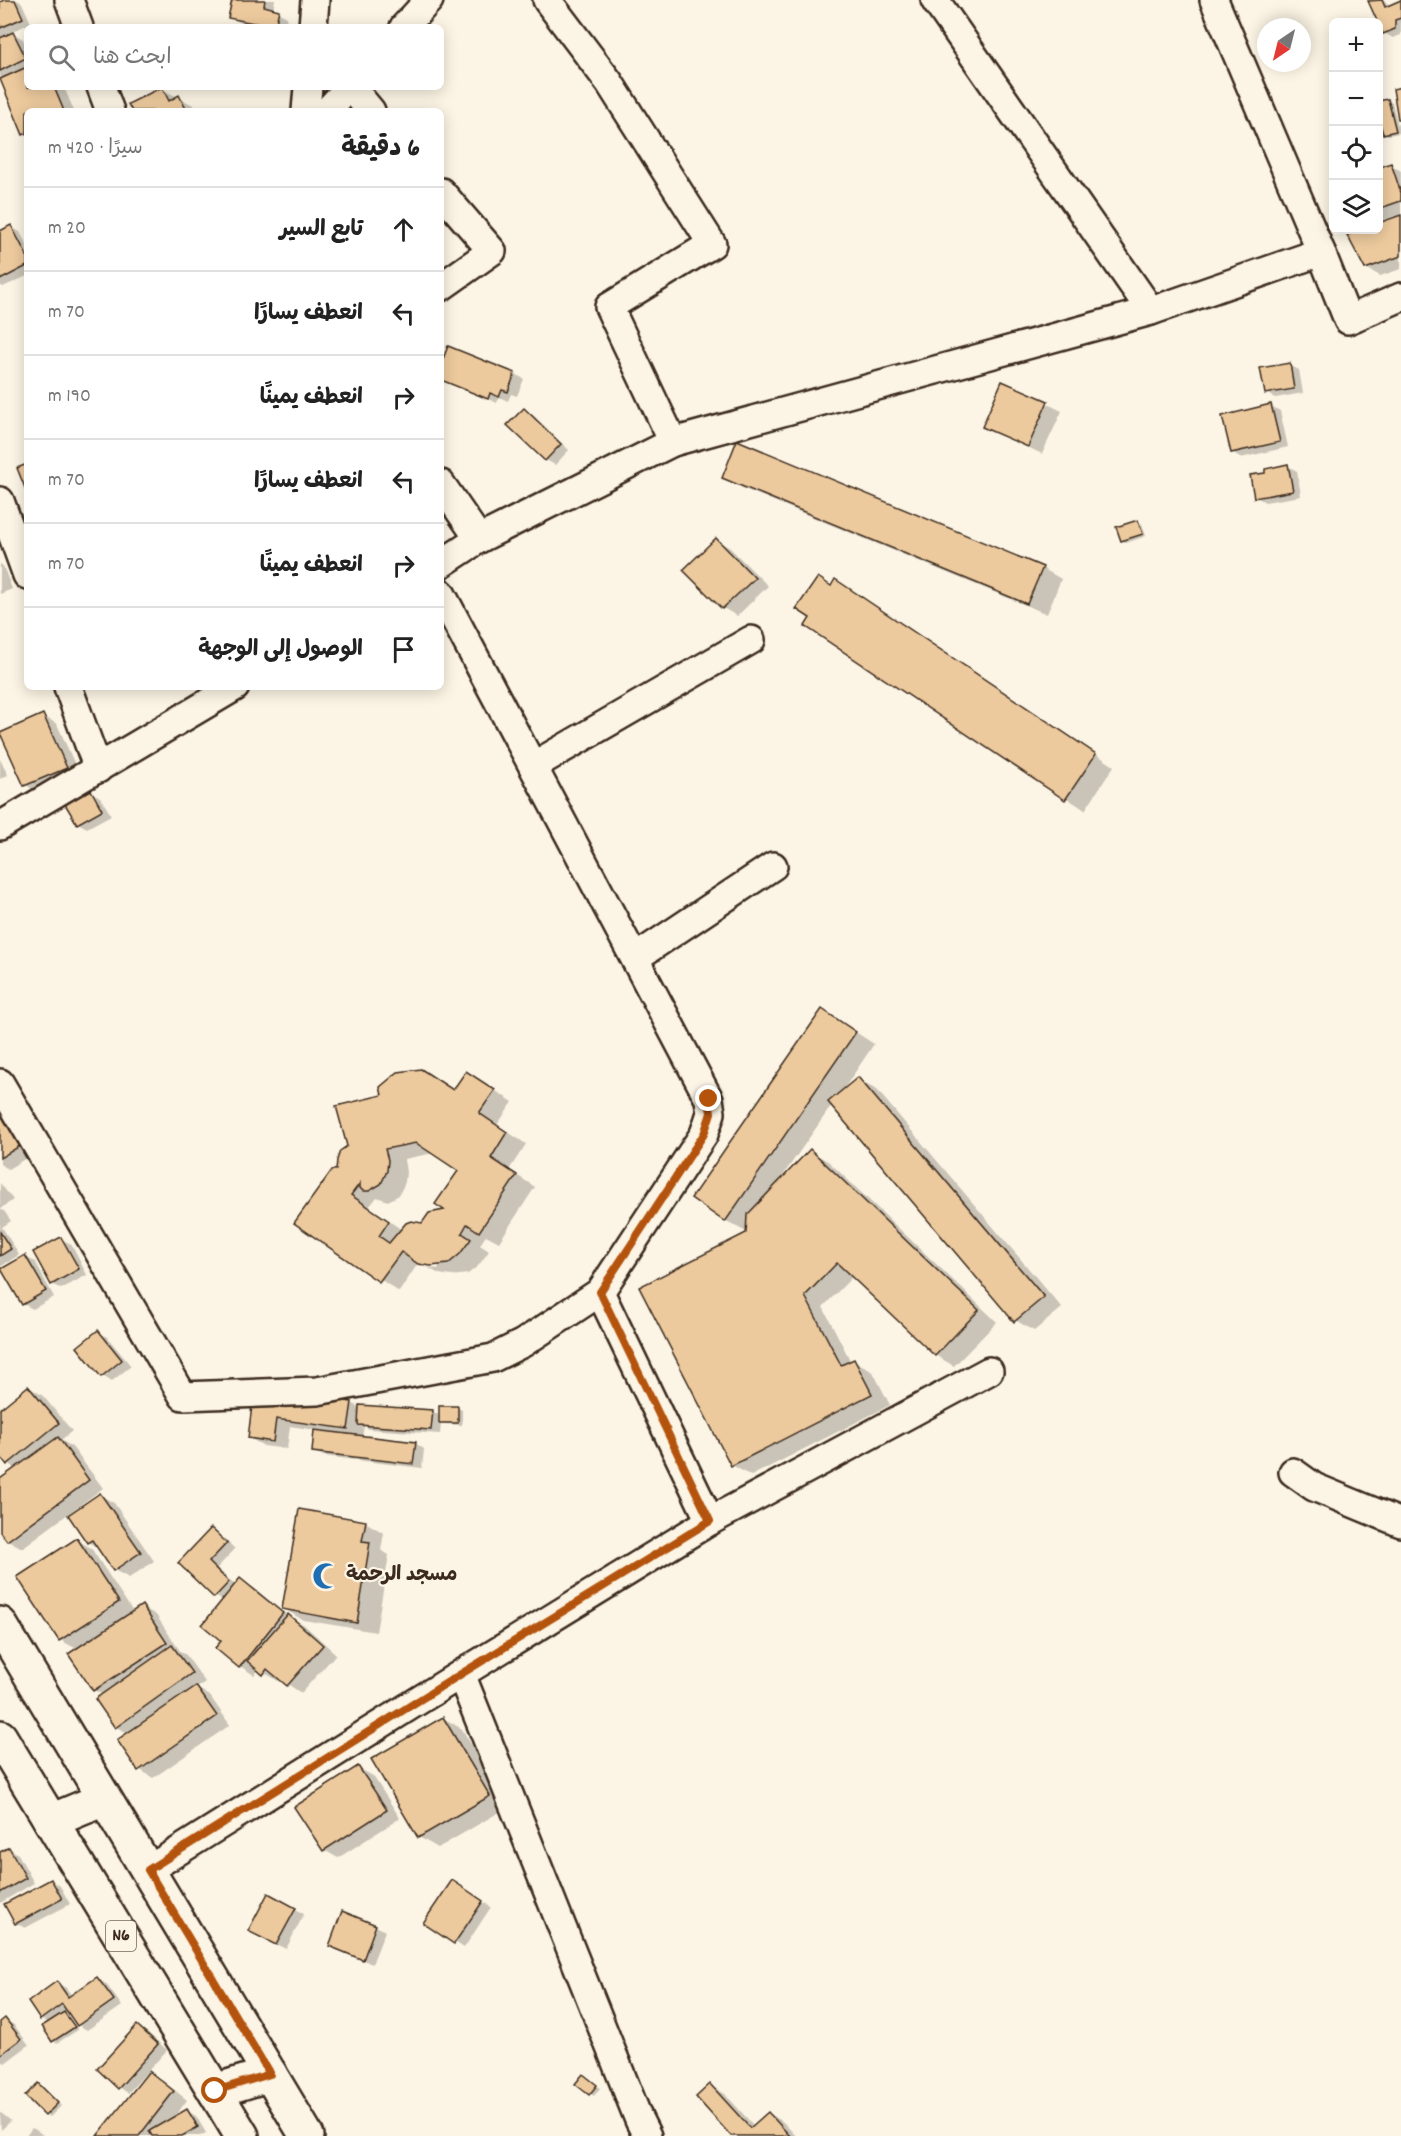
<!DOCTYPE html>
<html lang="ar">
<head>
<meta charset="utf-8">
<style>
  :root { --surface:#fff; --page:#f6f6f6; --text:#222; --muted:#767676; --line:#e0e0e0 }
  body { margin:0; font-family:Dekko,"Playpen Sans Arabic",sans-serif; background:var(--page); color:var(--text); direction:rtl }
  .controls { position:absolute; right:18px; top:18px; display:grid; overflow:hidden; border-radius:9px; box-shadow:0 3px 15px #0003 }
  .controls button { width:54px; height:54px; display:grid; place-items:center; padding:0; border:0; border-bottom:2px solid var(--line); background:var(--surface); color:var(--text); font:30px sans-serif }
  .compass { position:absolute; left:1257px; top:18px; width:54px; height:54px; border-radius:50%; background:var(--surface); box-shadow:0 3px 15px #0003; rotate:215deg }
  .stop { position:absolute; width:18px; height:18px; margin:-14px; border:4px solid #b45309; border-radius:50%; background:#fff }
  .stop.end { background:#b45309; border-color:#fff; box-shadow:0 2px 6px #0008 }
  .list { margin:0; padding:0; list-style:none }
  h2 { display:flex; justify-content:space-between; align-items:center; height:78px; margin:0; padding:0 24px; font-size:26px }
  h2 small { font-size:20px; font-weight:400; color:var(--muted) }
  .list li { display:grid; grid-template-columns:39px 1fr auto; gap:18px; align-items:center; box-sizing:border-box; height:84px; padding:0 24px; border-top:2px solid var(--line) }
  .list b { display:block; font-size:22px; white-space:nowrap }
  .list em { font-size:20px; font-style:normal; color:var(--muted) }
  .icon { flex:none; width:33px; height:33px; fill:none; stroke:currentColor; stroke-width:2; stroke-linecap:round; stroke-linejoin:round }
  .map { position:relative; flex:none; width:1401px; height:2136px; overflow:hidden; direction:ltr }
  .search { position:absolute; background:var(--surface); box-shadow:0 3px 15px #0003; left:24px; top:24px; width:420px; height:66px; display:flex; align-items:center; gap:15px; box-sizing:border-box; padding:0 21px; border-radius:9px; color:var(--muted); font-size:22px }
  .panel { position:absolute; background:var(--surface); box-shadow:0 3px 15px #0003; left:24px; top:108px; width:420px; height:582px; border-radius:9px; direction:rtl }
  .map>svg:first-child { display:block }
  .shadow { fill:#0003; fill-rule:evenodd }
  .building { fill:#edca9e; stroke:#3b2a1e; stroke-width:1.5; fill-rule:evenodd }
  .lines { fill:none; stroke-linecap:round; stroke-linejoin:round }
  .minor-casing { stroke:#3b2a1e; stroke-width:32 }
  .major-casing { stroke:#3b2a1e; stroke-width:38 }
  .minor { stroke:#fcf5e5; stroke-width:27 }
  .major { stroke:#fcf5e5; stroke-width:33 }
  .route { stroke:#b45309; stroke-width:8 }
  .labels { text-anchor:middle; dominant-baseline:central; stroke-width:4.5; stroke-linejoin:round; paint-order:stroke }
  .shield { fill:#fcf5e5; stroke:#75675a; stroke-width:1.5 }
  .shield-label { font-size:18px; font-weight:bold; fill:#3b2a1e }
  .poi-label { font-size:20px; font-weight:bold; fill:#3b2a1e; stroke:#fcf5e5; text-anchor:start }
</style>
</head>
<body>
<div class="map">
<svg width="1401" height="2136" viewBox="0 0 1401 2136">
  <rect width="100%" height="100%" fill="#fcf5e5"/>
  <filter id="ink" filterUnits="userSpaceOnUse"><feTurbulence type="fractalNoise" baseFrequency=".0167" numOctaves="2"/><feDisplacementMap in="SourceGraphic" scale="12" xChannelSelector="R" yChannelSelector="G"/><feConvolveMatrix kernelMatrix="1 2 1 2 8 2 1 2 1" color-interpolation-filters="sRGB"/></filter>
  <g filter="url(#ink)">
    <!-- shadow -->
    <g class="shadow">
      <polygon points="7,0 17,0 22,3 31,23 11,32 23,39 27,48 27,87 64,87 74,111 27,111 27,135 24,134 4,79 0,76 0,3"/>
      <polygon points="233,0 275,0 273,10 287,17 285,27 260,27 239,22 230,17"/>
      <polygon points="1374,0 1384,0 1390,6 1401,2 1401,35 1393,38 1384,33 1370,2"/>
      <polygon points="162,89 193,105 196,111 133,111"/>
      <polygon points="1388,101 1392,103 1400,133 1388,135 1384,133"/>
      <polygon points="1391,165 1401,171 1401,269 1380,276 1366,268 1349,236 1366,230 1378,230 1395,219 1394,216 1378,222 1378,169"/>
      <polygon points="11,227 20,232 27,245 27,276 3,287 0,285 0,232"/>
      <polygon points="1289,365 1299,370 1303,393 1275,398 1266,393"/>
      <polygon points="441,368 515,374 524,379 517,396 511,394 508,401 499,397 497,403 441,379"/>
      <polygon points="1003,383 1062,411 1042,454 984,426"/>
      <polygon points="1271,406 1280,411 1288,447 1241,458 1232,452"/>
      <polygon points="524,410 533,415 569,450 555,465 546,460"/>
      <polygon points="1288,466 1297,471 1301,496 1265,502 1256,497 1267,474"/>
      <polygon points="724,477 1042,568 1061,579 1047,614 742,488"/>
      <polygon points="1138,522 1142,524 1146,536 1126,543 1122,540"/>
      <polygon points="716,540 730,548 768,586 737,616 723,608"/>
      <polygon points="0,564 3,566 12,589 0,594"/>
      <polygon points="832,587 854,592 1114,766 1085,810 807,625"/>
      <polygon points="43,716 57,724 80,776 40,794 26,785"/>
      <polygon points="0,759 8,775 0,779"/>
      <polygon points="91,792 100,797 111,815 87,828 78,823"/>
      <polygon points="823,1011 874,1044 843,1090 858,1079 877,1090 1062,1308 1034,1331 1015,1320 832,1105 779,1181 781,1182 810,1151 829,1162 997,1322 954,1366 935,1355 853,1276 823,1307 851,1362 854,1361 873,1372 890,1405 751,1476 732,1465 748,1226 744,1231 725,1220"/>
      <path d="M 485,1084 L 513,1102 L 497,1125 L 526,1144 L 509,1170 L 535,1187 L 499,1242 L 486,1235 L 480,1245 L 489,1251 L 479,1265 L 468,1274 L 451,1276 L 439,1274 L 427,1267 L 438,1269 L 439,1266 L 419,1262 L 399,1292 L 297,1223 L 338,1171 L 454,1091 ZM 434,1153 L 460,1170 L 447,1211 L 423,1225 L 402,1230 L 369,1207 L 377,1197 L 388,1201 L 399,1195 L 405,1182 L 406,1172 L 404,1159 Z"/>
      <polygon points="0,1099 33,1154 8,1169 0,1164"/>
      <polygon points="0,1183 13,1200 0,1209 4,1211 11,1221 2,1227 19,1255 0,1267"/>
      <polygon points="61,1239 71,1244 87,1275 61,1289 52,1284"/>
      <polygon points="25,1257 35,1262 54,1297 33,1309 23,1304"/>
      <polygon points="98,1332 107,1337 131,1366 112,1381 102,1376"/>
      <polygon points="29,1387 43,1396 72,1431 61,1440 72,1447 103,1488 22,1548 8,1540 0,1529 0,1481 17,1469 8,1463 0,1454 0,1410"/>
      <polygon points="256,1390 352,1403 361,1409 432,1411 440,1416 441,1407 458,1408 462,1410 462,1425 444,1424 441,1422 440,1434 369,1429 364,1426 362,1437 415,1443 424,1449 422,1468 323,1456 313,1451 316,1430 290,1426 287,1449 264,1446 249,1438"/>
      <polygon points="100,1495 114,1503 154,1561 129,1578 114,1570 100,1549 88,1542"/>
      <polygon points="365,1522 384,1533 381,1550 389,1555 376,1632 303,1620 284,1609"/>
      <polygon points="211,1530 220,1535 235,1549 217,1568 236,1586 240,1580 254,1588 288,1616 303,1624 336,1654 301,1693 280,1679 278,1681 259,1669 254,1675 240,1666 217,1648 223,1640 223,1601 215,1596 180,1563"/>
      <polygon points="77,1540 91,1548 133,1612 142,1607 156,1615 180,1651 186,1655 205,1682 197,1688 210,1696 230,1725 153,1778 139,1769 129,1734 116,1727 103,1695 94,1690 70,1654 77,1649 60,1640"/>
      <polygon points="443,1718 462,1729 508,1807 438,1848 419,1837"/>
      <polygon points="358,1768 373,1776 400,1818 338,1858 324,1850"/>
      <polygon points="9,1848 18,1854 34,1883 0,1903 0,1853"/>
      <polygon points="51,1880 60,1886 70,1904 25,1928 16,1923"/>
      <polygon points="461,1887 491,1907 464,1948 455,1942"/>
      <polygon points="295,1909 304,1914 286,1949 259,1936"/>
      <polygon points="376,1926 385,1931 372,1964 331,1945"/>
      <polygon points="97,1979 106,1984 122,2006 87,2030 78,2025 69,2011 65,2014 78,2030 57,2043 53,2041 49,2023 41,2019 57,1983 66,1988 72,1996"/>
      <polygon points="5,2020 14,2025 29,2045 5,2063 0,2060 0,2024"/>
      <polygon points="138,2027 147,2032 167,2050 147,2072 163,2081 187,2100 173,2119 187,2111 196,2116 206,2133 200,2136 99,2136 147,2075 146,2073 128,2093 119,2087"/>
      <polygon points="587,2078 600,2088 594,2096 577,2084"/>
      <polygon points="711,2086 725,2094 754,2126 769,2113 783,2122 796,2136 733,2136"/>
      <polygon points="42,2087 61,2106 50,2117 46,2115"/>
      <polygon points="1,2113 11,2121 1,2130 0,2114"/>
      <polygon points="32,2128 36,2130 43,2135 26,2136"/>
    </g>
    <!-- building -->
    <g class="building">
      <polygon points="4,0 15,0 23,18 0,28 0,2"/>
      <polygon points="232,0 265,0 264,6 279,10 275,27 228,18"/>
      <polygon points="1382,0 1385,7 1401,0 1401,18 1395,20 1395,29 1383,34 1368,1"/>
      <polygon points="13,32 26,58 0,71 0,38"/>
      <polygon points="27,67 27,87 54,87 64,111 27,111 27,133 23,135 0,79"/>
      <polygon points="162,87 169,101 179,95 187,111 132,111 128,104"/>
      <polygon points="1401,87 1401,119 1398,119 1393,89"/>
      <polygon points="1388,99 1396,131 1383,134 1378,117 1378,101"/>
      <polygon points="1391,163 1401,193 1401,201 1378,209 1378,168"/>
      <polygon points="1401,215 1401,256 1365,269 1347,235 1362,230 1378,230 1378,223"/>
      <polygon points="11,225 27,256 27,266 0,280 0,231"/>
      <polygon points="448,346 515,373 508,392 502,390 499,397 490,393 488,399 441,380 441,364"/>
      <polygon points="1290,363 1294,389 1265,394 1260,368"/>
      <polygon points="1002,381 1048,401 1028,447 982,427"/>
      <polygon points="1271,404 1280,442 1231,453 1222,416"/>
      <polygon points="524,408 561,444 545,461 507,425"/>
      <polygon points="737,440 1043,567 1027,604 722,478"/>
      <polygon points="27,464 27,493 17,468"/>
      <polygon points="1288,464 1293,491 1254,498 1250,475 1265,473 1265,469"/>
      <polygon points="1138,520 1143,534 1121,541 1116,527"/>
      <polygon points="716,538 755,578 722,609 683,570"/>
      <polygon points="818,577 831,586 835,579 1096,754 1065,800 805,626 810,618 796,609"/>
      <polygon points="43,714 67,768 24,786 0,733"/>
      <polygon points="91,790 102,810 77,824 65,804"/>
      <polygon points="822,1009 856,1032 725,1222 691,1198"/>
      <path d="M 421,1069 L 453,1090 L 466,1071 L 495,1090 L 479,1113 L 507,1132 L 491,1158 L 517,1175 L 479,1232 L 467,1224 L 462,1233 L 471,1239 L 460,1254 L 448,1264 L 431,1266 L 418,1264 L 401,1252 L 379,1282 L 294,1223 L 332,1170 L 336,1170 L 337,1160 L 340,1151 L 347,1146 L 336,1106 L 382,1095 L 380,1087 L 398,1072 ZM 416,1143 L 458,1171 L 435,1204 L 444,1210 L 429,1213 L 422,1223 L 411,1221 L 406,1223 L 389,1243 L 379,1236 L 389,1221 L 351,1195 L 360,1183 L 360,1188 L 363,1191 L 369,1191 L 381,1184 L 387,1171 L 388,1160 L 385,1149 Z"/>
      <polygon points="858,1077 1044,1297 1014,1322 828,1102"/>
      <polygon points="0,1113 20,1146 0,1158"/>
      <polygon points="810,1149 979,1310 935,1356 837,1263 805,1296 841,1365 854,1359 872,1394 731,1466 639,1287 746,1233 747,1215"/>
      <polygon points="0,1232 11,1249 0,1256"/>
      <polygon points="61,1237 79,1269 51,1285 33,1252"/>
      <polygon points="25,1255 46,1291 22,1305 1,1269"/>
      <polygon points="98,1330 122,1360 101,1377 77,1347"/>
      <polygon points="28,1386 59,1423 7,1465 0,1456 0,1409"/>
      <polygon points="254,1389 352,1402 348,1429 276,1419 273,1442 248,1438"/>
      <polygon points="359,1405 433,1410 431,1430 358,1425"/>
      <rect x="439" y="1406" width="19" height="17"/>
      <polygon points="314,1430 416,1442 413,1464 312,1452"/>
      <polygon points="58,1437 89,1480 7,1541 0,1532 0,1479"/>
      <polygon points="100,1493 141,1552 113,1571 92,1540 87,1543 68,1515"/>
      <polygon points="299,1509 366,1521 362,1541 370,1542 357,1623 282,1609"/>
      <polygon points="211,1528 227,1543 209,1562 229,1582 214,1598 178,1563"/>
      <polygon points="77,1538 119,1602 59,1641 17,1577"/>
      <polygon points="240,1578 283,1613 239,1668 215,1648 221,1641 202,1625"/>
      <polygon points="142,1605 167,1643 93,1691 68,1654"/>
      <polygon points="288,1614 323,1645 287,1686 267,1669 263,1675 247,1661"/>
      <polygon points="172,1645 192,1673 115,1728 95,1699"/>
      <polygon points="196,1686 217,1716 138,1771 117,1740"/>
      <polygon points="443,1717 490,1796 418,1838 371,1759"/>
      <polygon points="358,1766 387,1810 323,1851 294,1807"/>
      <polygon points="9,1847 26,1878 0,1893 0,1852"/>
      <polygon points="51,1879 62,1899 15,1924 4,1904"/>
      <polygon points="452,1880 483,1901 454,1944 423,1923"/>
      <polygon points="268,1893 296,1908 276,1945 248,1931"/>
      <polygon points="342,1911 376,1925 363,1960 329,1946"/>
      <polygon points="97,1977 114,2000 77,2026 62,2004 40,2020 28,2002 57,1981 68,1997"/>
      <polygon points="64,2012 75,2027 52,2042 42,2026"/>
      <polygon points="5,2018 21,2039 0,2055 0,2022"/>
      <polygon points="137,2025 158,2044 118,2089 97,2069"/>
      <polygon points="149,2071 174,2091 139,2136 97,2136"/>
      <polygon points="583,2074 597,2085 589,2095 575,2084"/>
      <polygon points="38,2083 58,2103 45,2116 25,2096"/>
      <polygon points="710,2084 750,2128 768,2112 790,2136 731,2136 696,2097"/>
      <polygon points="187,2109 198,2127 182,2136 152,2136 149,2131"/>
    </g>
    <g class="lines">
      <defs>
        <g id="minor">
          <polyline points="69,0 79,27"/>
          <polyline points="547,0 609,82 712,244 609,307 673,442"/>
          <polyline points="935,0 1151,311"/>
          <polyline points="313,27 315,0"/>
          <polyline points="404,27 429,0"/>
          <polyline points="101,87 110,111"/>
          <polyline points="351,87 371,111"/>
          <polyline points="306,111 308,87"/>
          <polyline points="327,111 349,87"/>
          <polyline points="441,192 492,251 441,287"/>
          <polyline points="1321,252 1348,320 1401,297"/>
          <polyline points="441,484 479,539"/>
          <polyline points="0,501 27,575"/>
          <polyline points="441,564 479,539 673,442 1151,311 1321,252 1214,0"/>
          <polyline points="441,593 709,1099 711,1113 704,1134 600,1292 710,1521"/>
          <polyline points="68,687 98,769"/>
          <polyline points="533,766 751,640"/>
          <polyline points="0,826 235,687"/>
          <polyline points="635,958 773,866"/>
          <polyline points="0,1083 183,1396 317,1391 493,1358 523,1343 600,1292"/>
          <polyline points="1293,1472 1314,1487 1401,1523"/>
          <polyline points="461,1674 639,2120 647,2136"/>
          <polyline points="148,1870 461,1674 710,1521 989,1371"/>
        </g>
        <g id="major">
          <polyline points="0,1624 307,2136"/>
          <polyline points="0,1737 242,2136"/>
          <polyline points="51,1821 104,1799"/>
          <polyline points="215,2091 270,2074"/>
        </g>
      </defs>
      <!-- minor casing -->
      <use href="#minor" class="minor-casing"/>
      <!-- major casing -->
      <use href="#major" class="major-casing"/>
      <!-- minor -->
      <use href="#minor" class="minor"/>
      <!-- major -->
      <use href="#major" class="major"/>
    </g>
  </g>
  <g class="lines" filter="url(#ink)">
    <!-- route -->
    <polyline class="route" points="215,2091 270,2074 148,1870 461,1674 710,1521 600,1292 704,1134 711,1113 709,1099"/>
  </g>
  <!-- icons -->
  <defs>
    <symbol id="mosque-bare" viewBox="-9 -9 18 18"><path d="M3.5-4.9A6 6 0 1 0 3.5 4.9A5 5 0 1 1 3.5-4.9Z" fill="#1f6fb2" stroke="#fcf5e5" stroke-width="2.5" paint-order="stroke"/></symbol>
  </defs>
  <g fill-rule="evenodd">
    <use href="#mosque-bare" x="307" y="1557" width="38" height="38"/>
  </g>
  <g class="labels">
    <!-- shield labels -->
    <rect class="shield" x="106" y="1921" width="30" height="30" rx="4.5"/>
    <g class="shield-label">
      <text x="121" y="1936">N6</text>
    </g>
    <!-- poi labels -->
    <g class="poi-label">
      <text x="346" y="1576">مسجد الرحمة</text>
    </g>
  </g>
</svg>
<div class="controls">
<button>+</button>
<button>−</button>
<button><svg class="icon" aria-label="locate" viewBox="0 0 24 24"><circle cx="12" cy="12" r="6"/><path d="M12 2v4M12 18v4M2 12h4M18 12h4"/></svg></button>
<button><svg class="icon" aria-label="layers" viewBox="0 0 24 24"><path d="M12 4l9 5-9 5-9-5zM3 14l9 5 9-5"/></svg></button>
</div>
<svg class="compass" viewBox="-18 -18 36 36"><path d="M0-13l5 13h-10z" fill="#e53935"/><path d="M0 13l5-13h-10z" fill="#767676"/></svg>
<div class="stop" style="left:215px;top:2091px"></div>
<div class="stop end" style="left:709px;top:1099px"></div>
<div class="search"><svg class="icon" aria-label="search" viewBox="0 0 24 24"><circle cx="10" cy="10" r="6"/><path d="M15 15l6 6"/></svg>ابحث هنا</div>
<section class="panel">
<h2>6 دقيقة<small>سيرًا · 420 m</small></h2>
<ul class="list">
<li><svg class="icon" aria-label="ahead" viewBox="0 0 24 24"><path d="M12 20V5M6 11l6-6 6 6"/></svg><div><b>تابع السير</b></div><em>20 m</em></li>
<li><svg class="icon" aria-label="left" viewBox="0 0 24 24"><path d="M17 20v-9H6M10 6l-5 5 5 5"/></svg><div><b>انعطف يسارًا</b></div><em>70 m</em></li>
<li><svg class="icon" aria-label="right" viewBox="0 0 24 24"><path d="M7 20v-9h11M14 6l5 5-5 5"/></svg><div><b>انعطف يمينًا</b></div><em>190 m</em></li>
<li><svg class="icon" aria-label="left" viewBox="0 0 24 24"><path d="M17 20v-9H6M10 6l-5 5 5 5"/></svg><div><b>انعطف يسارًا</b></div><em>70 m</em></li>
<li><svg class="icon" aria-label="right" viewBox="0 0 24 24"><path d="M7 20v-9h11M14 6l5 5-5 5"/></svg><div><b>انعطف يمينًا</b></div><em>70 m</em></li>
<li><svg class="icon" aria-label="arrive" viewBox="0 0 24 24"><path d="M6 21V4h12l-3 4 3 4H6"/></svg><div><b>الوصول إلى الوجهة</b></div></li>
</ul>
</section>
</div>
</body>
</html>
